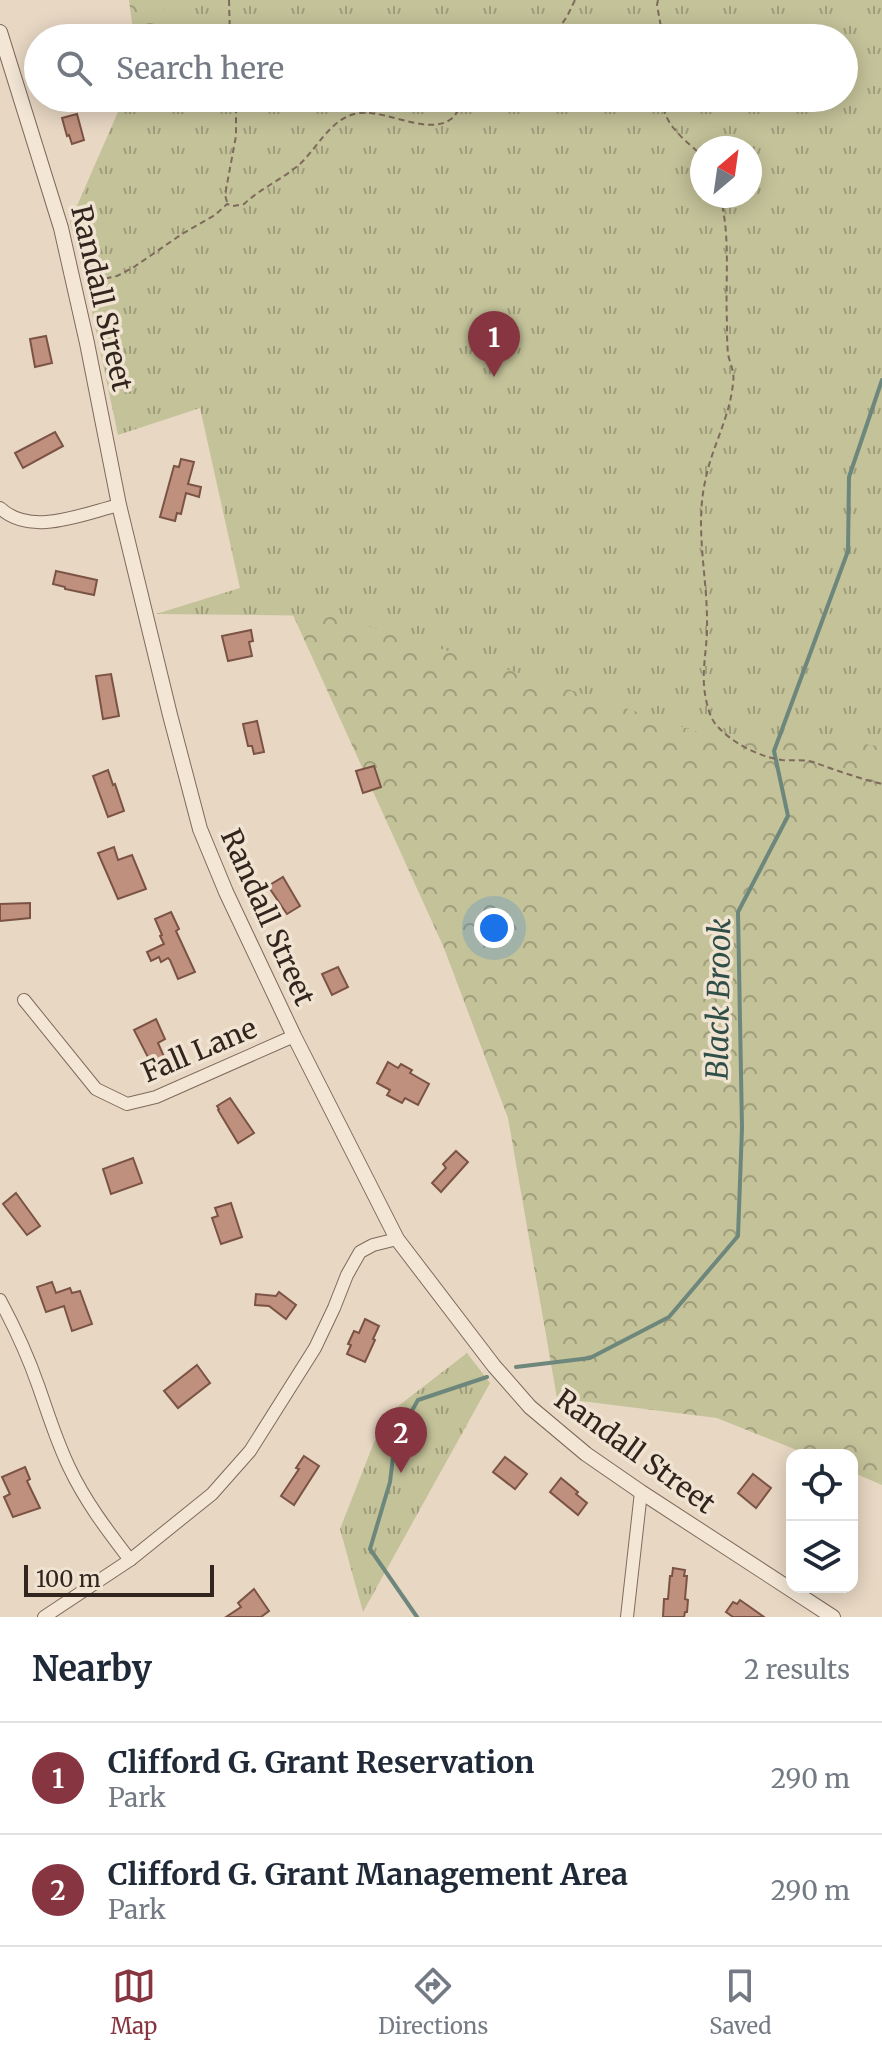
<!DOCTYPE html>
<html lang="en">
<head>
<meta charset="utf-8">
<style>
  :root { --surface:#fff; --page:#f2f2f3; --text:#1f2937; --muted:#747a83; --line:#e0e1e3; --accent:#863541 }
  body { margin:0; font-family:Merriweather,serif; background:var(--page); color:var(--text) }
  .controls { position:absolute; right:24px; bottom:24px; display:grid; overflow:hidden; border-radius:16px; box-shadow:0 4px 20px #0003 }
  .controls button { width:72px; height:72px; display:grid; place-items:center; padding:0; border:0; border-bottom:2px solid var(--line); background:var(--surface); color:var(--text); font:40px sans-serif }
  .compass { position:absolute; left:690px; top:136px; width:72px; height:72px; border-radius:50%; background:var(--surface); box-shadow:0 4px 20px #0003; rotate:29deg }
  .scale { position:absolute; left:24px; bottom:20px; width:190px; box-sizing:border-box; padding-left:8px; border:4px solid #31251e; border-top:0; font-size:22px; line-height:28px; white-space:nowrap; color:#31251e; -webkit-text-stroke:6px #f0e3d1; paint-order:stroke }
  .you { position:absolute; left:494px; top:928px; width:28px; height:28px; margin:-20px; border:6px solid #fff; border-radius:50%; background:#1a73e8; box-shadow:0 0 0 12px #1a73e833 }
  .badge { display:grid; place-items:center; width:52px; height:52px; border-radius:50%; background:var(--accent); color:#fff; font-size:26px; font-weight:700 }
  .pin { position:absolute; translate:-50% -66px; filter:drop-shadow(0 2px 4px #0008) }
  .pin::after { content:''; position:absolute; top:42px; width:28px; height:24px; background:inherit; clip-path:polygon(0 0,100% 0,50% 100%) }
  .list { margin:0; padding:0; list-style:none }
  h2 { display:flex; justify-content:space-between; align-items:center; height:104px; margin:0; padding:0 32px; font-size:34px }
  h2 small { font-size:26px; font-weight:400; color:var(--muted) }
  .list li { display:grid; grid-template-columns:52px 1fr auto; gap:24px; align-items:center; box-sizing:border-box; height:112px; padding:0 32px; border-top:2px solid var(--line) }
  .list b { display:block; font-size:30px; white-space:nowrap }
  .list p { margin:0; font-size:26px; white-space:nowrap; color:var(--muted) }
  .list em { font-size:26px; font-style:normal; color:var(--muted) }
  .icon { flex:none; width:44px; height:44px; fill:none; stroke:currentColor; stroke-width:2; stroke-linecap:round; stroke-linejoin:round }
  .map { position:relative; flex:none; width:882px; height:1617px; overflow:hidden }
  .search { position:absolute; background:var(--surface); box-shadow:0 4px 20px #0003; left:24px; right:24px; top:24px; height:88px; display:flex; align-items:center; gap:20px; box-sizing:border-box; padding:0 28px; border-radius:44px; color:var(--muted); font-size:30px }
  .sheet { height:328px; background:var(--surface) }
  nav { display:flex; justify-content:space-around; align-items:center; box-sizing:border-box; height:112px; border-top:2px solid var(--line); background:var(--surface); font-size:22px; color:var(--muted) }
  nav a { display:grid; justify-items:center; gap:4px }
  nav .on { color:var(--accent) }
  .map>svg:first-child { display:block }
  .forest { fill:url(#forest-crowns); fill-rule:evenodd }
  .park { fill:url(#park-tufts); fill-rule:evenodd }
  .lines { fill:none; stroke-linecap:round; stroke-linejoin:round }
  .stream { stroke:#6d877d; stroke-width:4 }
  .building { fill:#c0907e; stroke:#7b5345; stroke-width:2 }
  .minor-casing { stroke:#7f6a5c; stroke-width:14 }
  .tertiary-casing { stroke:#7f6a5c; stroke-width:16 }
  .path { stroke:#7f6a5c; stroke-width:2; stroke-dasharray:6 4; stroke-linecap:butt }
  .minor { stroke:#f3e6d5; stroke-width:12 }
  .tertiary { stroke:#f3e6d5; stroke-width:14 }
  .labels { text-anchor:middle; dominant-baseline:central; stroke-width:7; stroke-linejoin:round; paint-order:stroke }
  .street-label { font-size:28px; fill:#31251e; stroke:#f0e3d1 }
  .water-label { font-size:30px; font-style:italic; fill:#2f4f48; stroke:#f0e3d1 }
</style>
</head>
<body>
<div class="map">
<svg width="882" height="1617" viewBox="0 0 882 1617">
  <defs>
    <pattern id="forest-crowns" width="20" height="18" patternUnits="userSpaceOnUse" patternTransform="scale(2)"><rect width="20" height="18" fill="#c3c299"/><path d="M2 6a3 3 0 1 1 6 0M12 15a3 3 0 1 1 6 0" fill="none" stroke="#9f9d7c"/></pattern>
    <pattern id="park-tufts" width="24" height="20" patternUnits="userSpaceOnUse" patternTransform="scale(2)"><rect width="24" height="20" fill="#c3c299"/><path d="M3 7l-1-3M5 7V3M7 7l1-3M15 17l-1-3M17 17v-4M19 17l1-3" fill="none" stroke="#9f9d7c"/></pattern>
  </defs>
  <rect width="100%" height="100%" fill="#e7d7c3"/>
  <!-- forest -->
  <path class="forest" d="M 129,0 L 882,0 L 882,1485 L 852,1472 L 852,1455 L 809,1455 L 717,1418 L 557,1398 L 508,1118 L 444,948 L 269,562 L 219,413 L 99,207 L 844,98 L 844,38 L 134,38 ZM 702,148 L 750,148 L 750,196 L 702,196 Z"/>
  <!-- park -->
  <g class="park">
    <path d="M 168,0 L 882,0 L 882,747 L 810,735 L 719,739 L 534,678 L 337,616 L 156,614 L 240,588 L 200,408 L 118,435 L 86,284 L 70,222 L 124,98 L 844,98 L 844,38 L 151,38 ZM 702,148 L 750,148 L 750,196 L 702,196 Z"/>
    <polygon points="467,1353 490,1383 363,1612 340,1529 384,1417"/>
  </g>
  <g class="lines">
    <!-- stream -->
    <g class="stream">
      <polyline points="516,1367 590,1358 669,1317 738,1236 742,1128 738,912 788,816 774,751 848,551 849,477 882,380"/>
      <polyline points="417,1617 370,1549 390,1482 395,1441 418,1400 487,1377"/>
    </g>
  </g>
  <!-- building -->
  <g class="building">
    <polygon points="77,114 84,140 72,144 69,135 67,136 62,118"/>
    <polygon points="46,336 52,363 35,367 30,339"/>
    <polygon points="55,432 63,446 23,468 15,453"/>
    <polygon points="181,459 194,462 188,484 201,487 199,497 186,493 181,514 177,513 175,521 160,517 174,466 179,467"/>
    <polygon points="56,571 97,580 94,595 65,589 65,587 53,584"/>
    <polygon points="251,630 253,641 249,642 252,656 228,661 222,636"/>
    <polygon points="111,674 119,716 103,719 96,676"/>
    <polygon points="257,721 264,752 254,754 252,746 248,746 243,724"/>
    <polygon points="374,766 381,787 363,793 356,771"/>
    <polygon points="108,770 113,785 115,784 124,811 108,817 93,776"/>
    <polygon points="114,847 118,860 132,855 146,889 118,899 98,853"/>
    <polygon points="283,877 300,906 287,914 268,886"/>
    <polygon points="30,903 30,918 0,921 0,904"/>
    <polygon points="171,912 179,929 176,931 195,972 178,979 170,960 168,958 161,962 159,957 151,961 147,952 164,944 160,936 162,935 155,919"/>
    <polygon points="338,967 348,987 332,995 322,974"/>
    <polygon points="156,1019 165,1039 158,1043 165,1059 152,1065 134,1030"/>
    <polygon points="388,1062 398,1068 401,1064 412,1070 410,1073 429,1084 418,1105 405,1098 402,1103 387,1095 390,1090 377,1083"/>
    <polygon points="230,1098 254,1133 238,1143 218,1110 219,1109 217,1106"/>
    <polygon points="456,1151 468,1162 441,1192 432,1183 446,1168 443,1164"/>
    <polygon points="133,1158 142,1183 111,1194 103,1169"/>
    <polygon points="16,1193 40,1226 27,1235 3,1204"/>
    <polygon points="231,1203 242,1237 221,1244 212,1218 218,1216 215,1208"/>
    <polygon points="52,1282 56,1293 70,1288 72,1293 80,1291 92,1324 72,1331 64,1306 46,1312 37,1287"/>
    <polygon points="279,1292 296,1305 286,1319 269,1306 255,1305 256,1294 276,1296"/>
    <polygon points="365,1319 379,1326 373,1339 375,1340 365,1362 347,1354 351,1345 348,1344 354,1331 359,1333"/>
    <polygon points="197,1365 210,1383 178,1408 164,1391"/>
    <polygon points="304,1456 319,1466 294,1505 281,1496 299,1469 296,1468"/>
    <polygon points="505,1457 527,1474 515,1489 493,1472"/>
    <polygon points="25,1467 30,1479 27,1481 40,1508 13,1517 4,1497 10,1494 2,1477"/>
    <polygon points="753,1474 771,1488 756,1508 738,1493"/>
    <polygon points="561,1478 578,1492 576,1494 587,1503 578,1515 550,1492"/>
    <polygon points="673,1568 685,1570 684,1576 687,1576 685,1599 688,1600 687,1612 685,1612 684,1617 663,1617 664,1599 668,1599 670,1576 672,1576"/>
    <polygon points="254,1589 269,1611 261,1617 226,1617 241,1607 238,1603"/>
    <polygon points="740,1600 750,1607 764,1617 733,1617 726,1612 733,1602 737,1604"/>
  </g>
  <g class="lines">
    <defs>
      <g id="minor">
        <path d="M 0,508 C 31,537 82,514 119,505"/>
        <polyline points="24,1000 96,1089 127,1104 156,1097 294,1036"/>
        <path d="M 0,1300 C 15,1328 28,1356 38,1385 C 48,1413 56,1440 69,1467 C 85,1501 107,1530 130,1560"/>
        <polyline points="44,1617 130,1560 212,1494 250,1451 315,1348 334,1308 347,1275 360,1252 373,1245 397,1239"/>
        <polyline points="627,1617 641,1492"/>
      </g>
      <polyline id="tertiary" points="0,32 61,228 87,343 119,505 170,715 200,829 226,892 294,1036 397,1239 494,1366 530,1407 586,1454 641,1492 833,1617"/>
    </defs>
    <!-- minor casing -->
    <use href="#minor" class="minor-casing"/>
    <!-- tertiary casing -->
    <use href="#tertiary" class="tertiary-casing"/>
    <!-- path -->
    <g class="path">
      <polyline points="229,0 230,38"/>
      <polyline points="658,0 657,5 663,38"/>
      <path d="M 537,38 C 563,27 563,25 575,0"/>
      <path d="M 663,98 C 661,124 686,140 702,156"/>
      <path d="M 720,196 C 731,237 725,281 727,323 C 727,333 727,344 728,354 C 730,364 735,372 733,383 C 730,418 711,448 705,482 C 695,528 707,575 707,621 C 708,645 701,670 705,694 C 707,706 710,719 718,727 C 734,744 760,757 782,760 C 793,761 803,759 813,762 C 835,770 858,778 882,784"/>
      <polyline points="227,202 225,195 236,136 236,98"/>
      <path d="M 86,283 L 117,276 L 134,267 L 182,234 L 215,215 L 227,204 L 233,206 L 244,204 C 261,188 283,179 300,164 C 319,146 332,116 360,113 C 387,110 429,136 451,119 C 458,113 461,105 465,98"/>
    </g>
    <!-- minor -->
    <use href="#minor" class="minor"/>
    <!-- tertiary -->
    <use href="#tertiary" class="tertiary"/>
  </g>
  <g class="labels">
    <!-- street labels -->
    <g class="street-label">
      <text transform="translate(102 298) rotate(77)">Randall Street</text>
      <text transform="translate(268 917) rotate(66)">Randall Street</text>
      <text transform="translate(199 1050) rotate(-23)">Fall Lane</text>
      <text transform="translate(635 1451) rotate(36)">Randall Street</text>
    </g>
    <!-- water labels -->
    <g class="water-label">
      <text transform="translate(718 999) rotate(-89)">Black Brook</text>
    </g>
  </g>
</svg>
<div class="controls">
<button><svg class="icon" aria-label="locate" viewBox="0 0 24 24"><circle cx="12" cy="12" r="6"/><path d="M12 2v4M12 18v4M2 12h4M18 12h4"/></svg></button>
<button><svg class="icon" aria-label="layers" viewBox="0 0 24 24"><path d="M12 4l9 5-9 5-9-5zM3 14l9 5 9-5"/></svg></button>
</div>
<svg class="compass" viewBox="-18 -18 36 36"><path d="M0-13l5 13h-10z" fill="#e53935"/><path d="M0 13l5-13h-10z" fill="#747a83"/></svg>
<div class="scale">100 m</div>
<div class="you"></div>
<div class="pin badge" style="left:494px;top:377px">1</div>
<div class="pin badge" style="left:401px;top:1473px">2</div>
<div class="search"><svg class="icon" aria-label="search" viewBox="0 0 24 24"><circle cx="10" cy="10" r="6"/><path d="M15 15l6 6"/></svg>Search here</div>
</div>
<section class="sheet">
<h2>Nearby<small>2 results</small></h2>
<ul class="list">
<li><span class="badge">1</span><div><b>Clifford G. Grant Reservation</b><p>Park</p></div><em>290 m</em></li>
<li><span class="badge">2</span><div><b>Clifford G. Grant Management Area</b><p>Park</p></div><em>290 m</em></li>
</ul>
</section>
<nav>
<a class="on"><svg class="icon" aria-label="map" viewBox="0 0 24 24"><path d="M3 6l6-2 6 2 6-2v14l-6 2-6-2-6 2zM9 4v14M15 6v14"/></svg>Map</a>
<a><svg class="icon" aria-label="directions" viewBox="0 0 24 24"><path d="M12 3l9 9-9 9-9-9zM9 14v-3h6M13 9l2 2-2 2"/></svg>Directions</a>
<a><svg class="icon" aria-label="saved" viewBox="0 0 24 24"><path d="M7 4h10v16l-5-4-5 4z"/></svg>Saved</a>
</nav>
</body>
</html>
